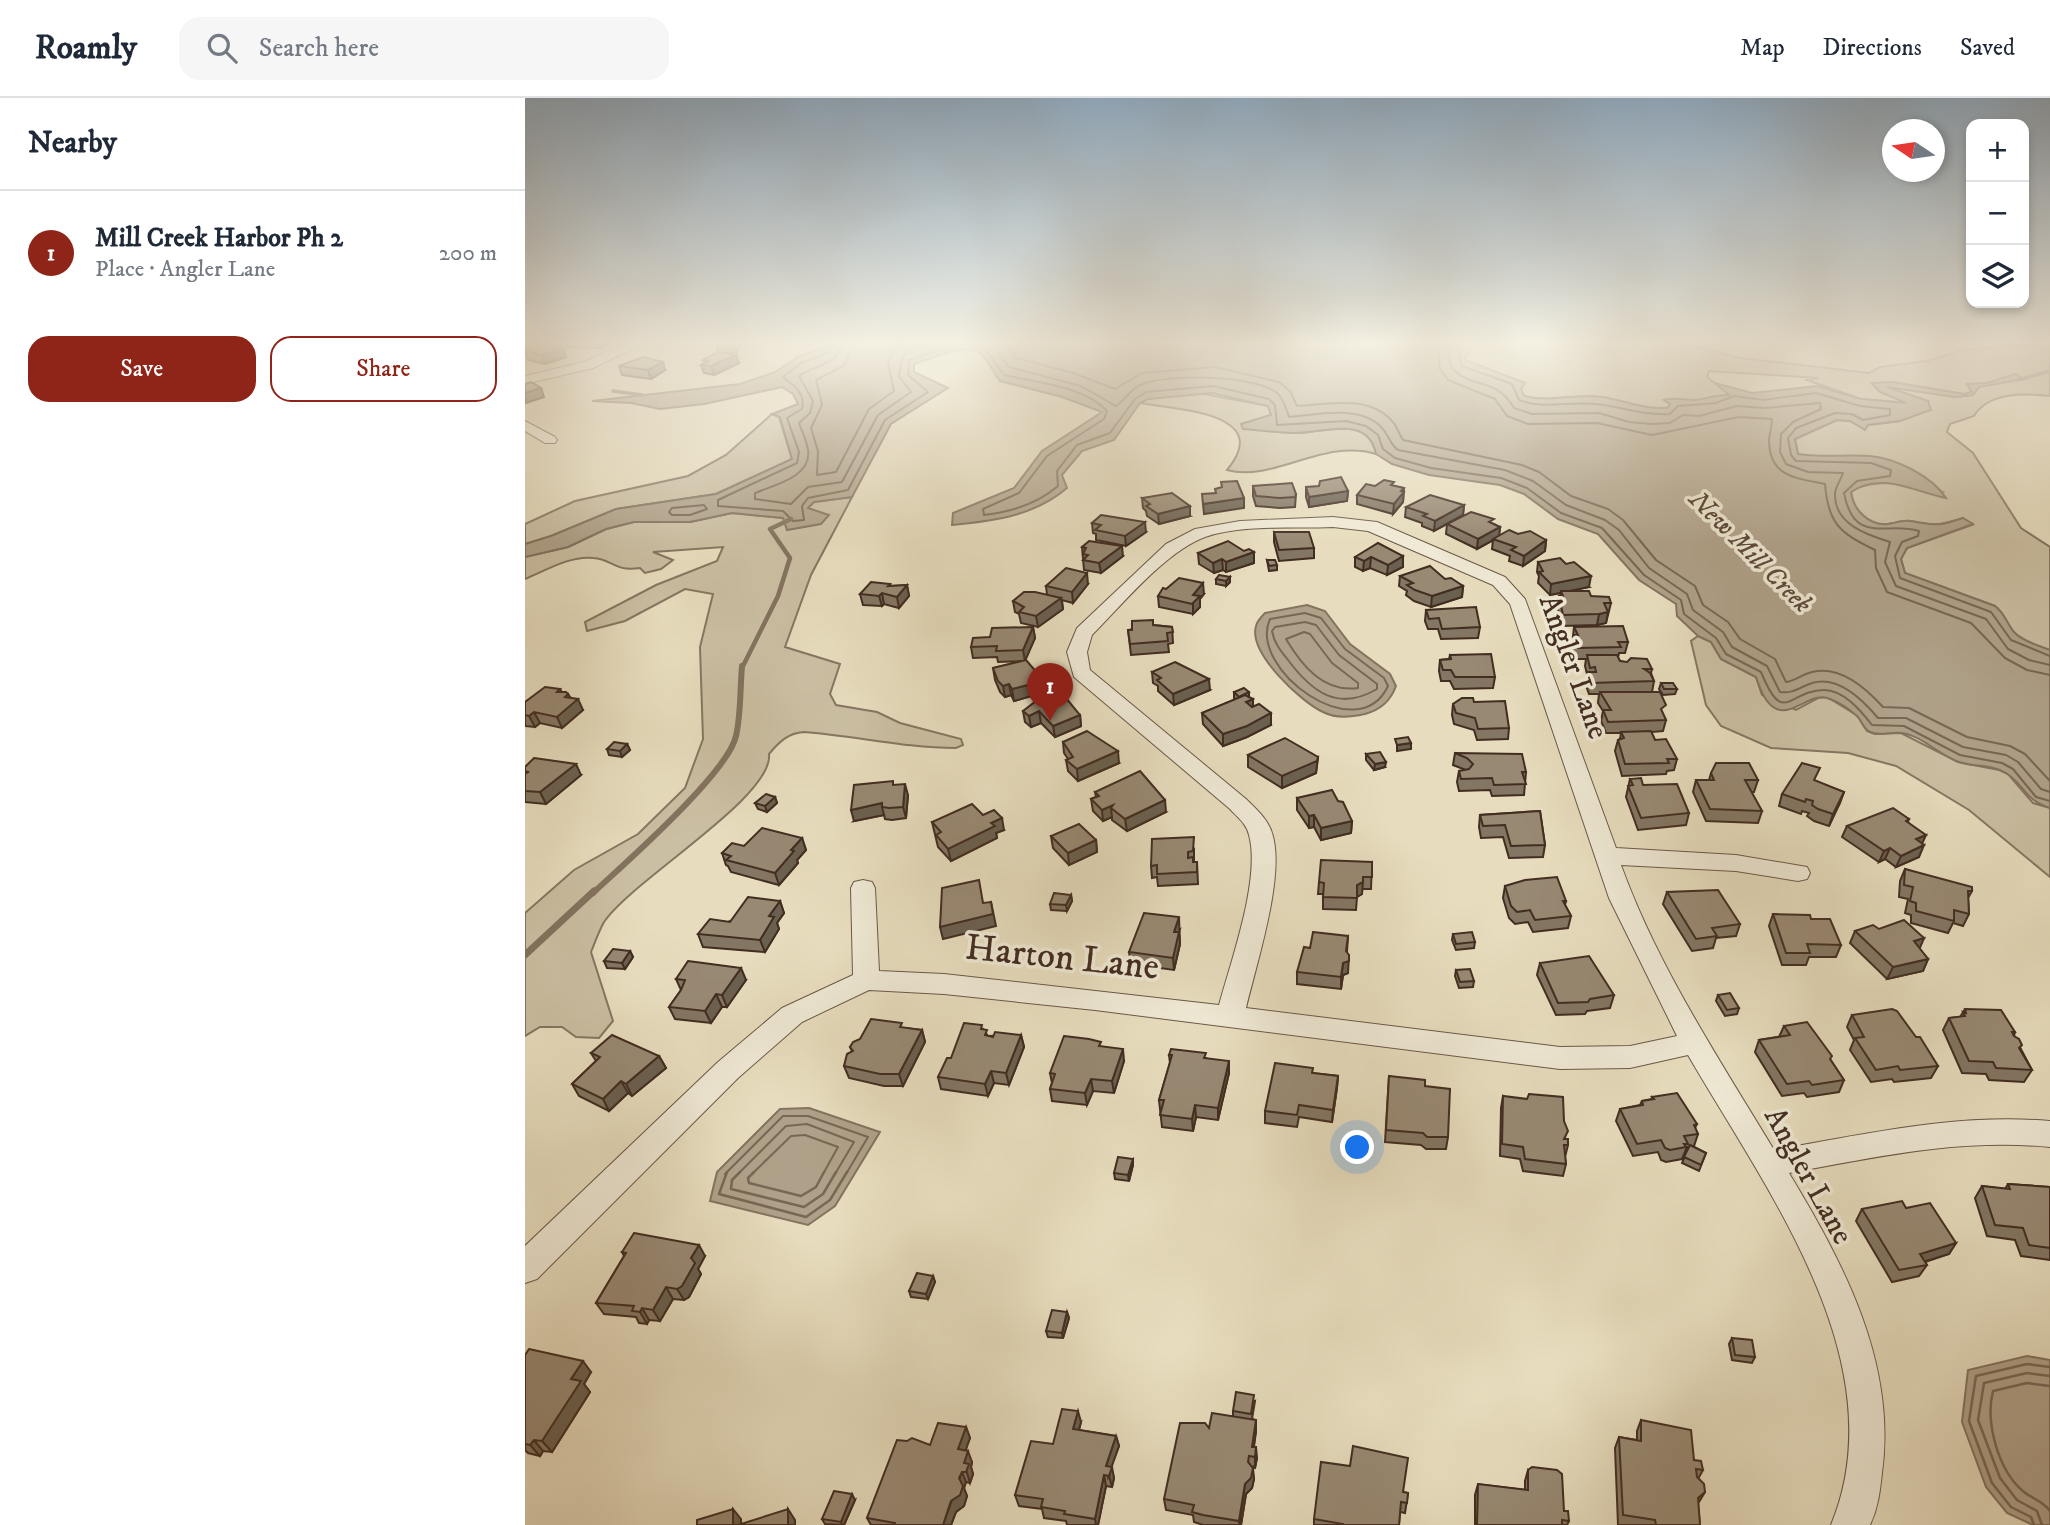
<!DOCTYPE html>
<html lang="en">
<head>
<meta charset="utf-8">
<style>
  :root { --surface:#fff; --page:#f6f6f7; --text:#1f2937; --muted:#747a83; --line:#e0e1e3; --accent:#8f2418 }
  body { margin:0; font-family:"IM FELL DW Pica",serif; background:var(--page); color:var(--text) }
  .controls { position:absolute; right:21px; top:21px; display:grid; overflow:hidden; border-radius:14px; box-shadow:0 4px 10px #0003 }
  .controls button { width:63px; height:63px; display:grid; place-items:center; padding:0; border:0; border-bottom:2px solid var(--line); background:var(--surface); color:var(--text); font:35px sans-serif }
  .compass { position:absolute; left:1357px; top:21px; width:63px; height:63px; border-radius:50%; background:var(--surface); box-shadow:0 4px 10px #0003; rotate:283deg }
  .you { position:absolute; left:833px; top:1050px; width:24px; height:24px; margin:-18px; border:5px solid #fff; border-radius:50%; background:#1a73e8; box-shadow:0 0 0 10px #1a73e833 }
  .badge { display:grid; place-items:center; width:46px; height:46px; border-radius:50%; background:var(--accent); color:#fff; font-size:23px; font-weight:700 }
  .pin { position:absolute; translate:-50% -58px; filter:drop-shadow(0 2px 4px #0008) }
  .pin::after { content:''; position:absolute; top:37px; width:24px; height:21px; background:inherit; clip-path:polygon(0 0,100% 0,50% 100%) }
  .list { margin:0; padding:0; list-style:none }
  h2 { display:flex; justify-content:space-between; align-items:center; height:91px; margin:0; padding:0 28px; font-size:30px }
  h2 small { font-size:23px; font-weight:400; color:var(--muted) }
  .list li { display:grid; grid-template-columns:46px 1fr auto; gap:21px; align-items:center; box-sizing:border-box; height:126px; padding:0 28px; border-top:2px solid var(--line) }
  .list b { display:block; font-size:26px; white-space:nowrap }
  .list p { margin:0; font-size:23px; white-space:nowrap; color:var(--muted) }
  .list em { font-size:23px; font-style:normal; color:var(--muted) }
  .actions { display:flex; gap:14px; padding:21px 28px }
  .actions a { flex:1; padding:16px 0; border:2px solid var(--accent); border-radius:21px; text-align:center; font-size:24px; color:var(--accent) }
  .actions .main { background:var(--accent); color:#fff }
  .icon { flex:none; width:38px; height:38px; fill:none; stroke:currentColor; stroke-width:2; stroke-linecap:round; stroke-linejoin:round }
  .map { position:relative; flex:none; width:1525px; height:1427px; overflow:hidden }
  header { display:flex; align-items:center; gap:42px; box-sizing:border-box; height:98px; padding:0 35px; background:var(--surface); border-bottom:2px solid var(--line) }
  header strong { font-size:33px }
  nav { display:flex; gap:38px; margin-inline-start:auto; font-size:24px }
  .search { width:490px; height:63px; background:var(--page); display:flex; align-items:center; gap:18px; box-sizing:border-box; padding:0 24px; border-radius:21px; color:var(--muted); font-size:26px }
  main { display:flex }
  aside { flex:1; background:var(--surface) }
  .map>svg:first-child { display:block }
  .green { fill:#cbbfa3; stroke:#867662; stroke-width:2 }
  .water { fill:#afa189; stroke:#83735f; stroke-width:2 }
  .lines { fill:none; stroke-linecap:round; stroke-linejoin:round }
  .shore-far1 { stroke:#786755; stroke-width:2 }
  .shore { stroke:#786755; stroke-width:2.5 }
  .stream-far3 { stroke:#83735f; stroke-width:3.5 }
  .stream-far2 { stroke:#83735f; stroke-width:4.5 }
  .stream-far1 { stroke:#83735f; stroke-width:6 }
  .stream { stroke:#83735f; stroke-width:7 }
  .minor-casing { stroke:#6b5948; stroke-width:2 }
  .minor { fill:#efe9d5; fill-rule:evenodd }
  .wall { fill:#837663; stroke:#422d21; stroke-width:2 }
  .shaded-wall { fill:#6a6050; stroke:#422d21; stroke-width:2 }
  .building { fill:#988973; stroke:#422d21; stroke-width:2 }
  .labels { text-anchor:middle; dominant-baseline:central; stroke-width:7; stroke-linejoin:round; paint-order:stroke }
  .far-water-label { font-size:26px; font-style:italic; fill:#5d4a3b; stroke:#efe9d5 }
  .street-label { font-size:30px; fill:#422d21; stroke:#efe9d5 }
  .near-street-label { font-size:37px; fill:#422d21; stroke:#efe9d5 }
</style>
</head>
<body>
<header>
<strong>Roamly</strong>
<div class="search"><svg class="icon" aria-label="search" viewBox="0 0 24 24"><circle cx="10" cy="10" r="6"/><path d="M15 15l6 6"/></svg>Search here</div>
<nav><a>Map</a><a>Directions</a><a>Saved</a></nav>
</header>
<main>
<aside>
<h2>Nearby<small></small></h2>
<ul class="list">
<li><span class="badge">1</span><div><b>Mill Creek Harbor Ph 2</b><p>Place · Angler Lane</p></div><em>200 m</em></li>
</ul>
<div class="actions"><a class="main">Save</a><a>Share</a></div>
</aside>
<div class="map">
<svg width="1525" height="1427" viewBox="0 0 1525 1427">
  <rect width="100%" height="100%" fill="#e7ddbe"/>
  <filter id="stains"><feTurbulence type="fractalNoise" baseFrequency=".00286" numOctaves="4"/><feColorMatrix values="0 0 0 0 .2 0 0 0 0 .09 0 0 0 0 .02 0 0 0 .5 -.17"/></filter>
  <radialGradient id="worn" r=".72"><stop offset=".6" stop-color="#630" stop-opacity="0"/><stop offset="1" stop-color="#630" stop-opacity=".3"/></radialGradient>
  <!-- green -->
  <g class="green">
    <path d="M 883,245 L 1156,245 L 1216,260 L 1344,275 L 1355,269 L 1402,263 L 1438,252 L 1525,245 L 1525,298 C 1499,295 1463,294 1449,318 L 1425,326 L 1422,334 L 1448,355 L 1496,430 L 1525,449 L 1525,552 C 1512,547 1493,542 1486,530 C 1480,521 1479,515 1470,508 L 1380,475 L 1376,461 L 1382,450 L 1447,427 L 1438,420 C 1411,429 1411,427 1385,423 C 1378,422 1370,425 1363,426 C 1344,428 1328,412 1326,393 C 1339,385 1365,383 1380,387 C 1395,390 1401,399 1417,394 L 1273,356 L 1270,341 L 1312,322 L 1325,323 L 1340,331 L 1343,327 L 1375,323 L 1403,303 L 1361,290 L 1370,288 L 1430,299 L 1448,297 L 1454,289 L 1490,276 L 1463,285 L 1442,287 L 1447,294 L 1439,296 L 1367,284 L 1347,286 L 1355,294 L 1383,305 L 1336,301 L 1282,282 L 1293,280 L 1184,273 L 1182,279 L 1205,297 C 1189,296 1183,302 1170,302 C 1159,303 1150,299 1139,302 L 1145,306 L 1143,310 C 1116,311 1101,303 1077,299 C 1050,295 1025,305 999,298 L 995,291 L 999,286 L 939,262 L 945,251 C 924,243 904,252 883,245 Z"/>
    <path d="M 674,295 L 743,308 L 746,317 L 716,326 C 734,329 753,335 771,335 C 800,335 843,316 851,356 C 798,340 747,385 702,372 C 750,314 651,312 615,305 L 623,301 Z"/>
    <polygon points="247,316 254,319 267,361 191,396 91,411 26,438 0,446 0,426 50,403 163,378 201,357"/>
    <path d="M 327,399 L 286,477 L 260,549 L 315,566 L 305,596 L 311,607 L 352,614 L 375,625 L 436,641 L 438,647 L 431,650 C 380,650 331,638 279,634 C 263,635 254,644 244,656 C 249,699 107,782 79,824 C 74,833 70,844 66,854 L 88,923 L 74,940 L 51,939 L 37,929 L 15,929 L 0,938 L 0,815 L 49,772 L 113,736 L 160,690 L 178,641 L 175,549 L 188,496 L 160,491 L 100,523 L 62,533 L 60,524 L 131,487 L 192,463 L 198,449 L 128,454 L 148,462 L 136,471 L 120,475 L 115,470 C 88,474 88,461 68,460 C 46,457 20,473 0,481 L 0,459 L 43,449 L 81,431 L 109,424 L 165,424 L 207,415 L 258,420 L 282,411 L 289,404 Z"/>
    <polygon points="1173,538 1186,544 1196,561 1231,579 1237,597 1271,612 1293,600 1302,599 1333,618 1342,633 1350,636 1376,635 1433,664 1474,672 1483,676 1508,705 1525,710 1525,779 1444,712 1371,668 1323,655 1246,650 1196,628 1181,607 1166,543"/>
  </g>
  <!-- water -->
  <g class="water">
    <path d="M 310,245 L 883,245 C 904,252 924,243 945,251 L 940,262 L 1000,285 L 996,291 L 999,298 C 1025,305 1050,295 1077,299 C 1101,303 1116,311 1142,310 L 1145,306 L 1139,302 C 1149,299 1158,302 1169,302 C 1180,302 1190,296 1204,297 L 1190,285 L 1227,295 L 1292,288 L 1336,301 L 1381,305 L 1355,294 L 1347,285 L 1367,284 L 1439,296 L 1447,294 L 1442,286 L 1463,285 L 1490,276 L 1499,281 L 1454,289 L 1448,297 L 1430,299 L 1362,289 L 1403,303 L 1406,312 L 1375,323 L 1343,327 L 1340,332 L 1325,323 L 1312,322 L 1270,341 L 1273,356 C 1297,360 1321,356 1345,358 C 1370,360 1407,378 1421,400 C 1390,394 1356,373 1326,394 C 1328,412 1344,428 1363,426 C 1370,425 1378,422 1385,423 C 1411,427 1411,429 1438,420 L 1448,426 L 1382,450 L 1376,461 L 1380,475 L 1470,508 C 1479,515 1480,521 1486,530 C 1493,542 1512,547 1525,552 L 1525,710 C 1499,702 1500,687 1481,675 C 1467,666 1448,669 1434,664 C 1414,657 1397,638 1377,635 C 1366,633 1355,639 1345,634 C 1338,631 1337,623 1332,618 C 1325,612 1313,604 1305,601 C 1280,589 1252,646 1231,579 L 1196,561 L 1186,544 L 1173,538 L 1152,518 L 1151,506 L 1114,482 L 1073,436 L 1033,421 L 999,396 L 975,387 L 904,377 L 867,366 L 851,356 C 843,315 797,336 767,335 C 751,335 734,332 718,331 L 716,326 L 746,317 L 743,308 L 687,295 L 623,301 L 615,305 L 589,342 L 557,353 L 537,377 L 542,390 C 509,418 469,423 427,427 L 428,415 L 489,390 L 517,353 L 577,314 L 537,299 L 475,283 C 468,275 463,261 455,255 C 440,245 405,261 389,266 L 389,274 L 423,290 L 366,326 L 327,399 L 289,404 L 283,410 L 304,417 L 296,426 L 262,432 L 258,420 L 207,415 L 165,424 L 109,424 L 81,431 L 43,449 L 0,459 L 0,446 L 26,438 L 91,411 L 191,396 L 267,361 L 255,319 L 247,316 L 273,306 L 268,296 L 257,289 L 179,306 L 135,311 L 106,305 L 67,303 L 215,286 L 250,274 L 273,259 Z"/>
    <path d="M 782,507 L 800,513 L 825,546 L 865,576 L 871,588 C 866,602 855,612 840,616 C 826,619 812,621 798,614 C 776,604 723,555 731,528 C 732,524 737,518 740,515 Z"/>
    <polygon points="284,1010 355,1034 310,1108 283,1127 185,1103 192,1074 255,1011"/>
    <polygon points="1502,1258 1525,1262 1525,1427 1508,1427 1482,1415 1461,1389 1437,1324 1443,1272"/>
  </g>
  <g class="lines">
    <!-- shore-far1 -->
    <g class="shore-far1">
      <path d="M 308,245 L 305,254 L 276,265 L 258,279 C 269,288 281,295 277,311 L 262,320 L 274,354 L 272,365 L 193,402 L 193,408 L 258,413 L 268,423 L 279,422 L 277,408 L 283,400 L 323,392 L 360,322 L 403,294 L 383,277 L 384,262 L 438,245"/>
      <path d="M 317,245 C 313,267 290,267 274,278 L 288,303 L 285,315 L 274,325 C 277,334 282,343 283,352 C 287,379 249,387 230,395 L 230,401 L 266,406 L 283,389 L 317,384 L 353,317 L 386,294 L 374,278 C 377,252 380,253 404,245"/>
      <polyline points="328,245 320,267 291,282 297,307 286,330 293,353 292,377 311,374 344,311 369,293 363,264 374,245"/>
      <path d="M 448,245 L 463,254 L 479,277 C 510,284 559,288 582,313 L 579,321 L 522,358 L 494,395 L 458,411 L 459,417 C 486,414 512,406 533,388 L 532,373 L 552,347 L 585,335 L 610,301 L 621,294 L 688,288 L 744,301 L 750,307 L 752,327 L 821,323 L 841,328 L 853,337 L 858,351 L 870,360 L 906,370 L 976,380 L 1002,390 L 1036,415 L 1077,430 L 1119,477 L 1156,502 L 1159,516 L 1191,540 L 1201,556 L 1236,574 C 1259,630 1263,592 1299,592 C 1319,592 1336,613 1347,627 L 1379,628 L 1435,657 L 1477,665 L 1488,671 L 1511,699 L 1525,703"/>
      <path d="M 467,245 L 484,269 L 556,288 L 591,308 C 600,302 606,291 615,287 C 641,275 730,277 752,295 C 759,301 761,311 764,319 C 792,317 835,306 857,330 C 864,337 864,345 873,352 L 980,372 L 1008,383 L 1041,407 L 1080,422 L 1094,432 L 1124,470 L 1162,496 L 1168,512 L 1198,534 L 1207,549 L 1242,568 L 1255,594 C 1268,596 1275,589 1287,585 C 1313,577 1338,602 1353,620 L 1381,620 L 1438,649 L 1481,657 L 1493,664 L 1516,691 L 1525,694"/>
      <path d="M 482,245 L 491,260 L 545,274 L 590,291 L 617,275 L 690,269 L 754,284 L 765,293 L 772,308 C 803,306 844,297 867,323 C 872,328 874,336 878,342 L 997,367 L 1014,374 L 1046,398 L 1083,411 L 1098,422 L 1131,462 L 1170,488 L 1178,507 L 1203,524 L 1215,541 L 1250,561 L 1261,584 C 1271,583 1277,576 1287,574 C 1314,567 1341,590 1358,609 L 1384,610 L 1442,639 L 1485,648 L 1500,656 L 1525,683"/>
      <path d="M 912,245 L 915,271 L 923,282 L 970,301 L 982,318 L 1003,326 L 1072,325 L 1127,337 L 1214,319 L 1247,321 C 1247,329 1244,336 1244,344 C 1245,379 1271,380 1300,386 C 1303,426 1315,435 1350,452 L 1351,470 L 1362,494 L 1446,525 L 1480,560 L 1502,572 L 1525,577"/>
      <path d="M 922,245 C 923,253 923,266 929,272 C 947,291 970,278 989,310 L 1007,316 L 1074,315 L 1104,324 L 1127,326 L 1145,325 L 1158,317 L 1174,318 L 1212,308 L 1240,310 L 1295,305 L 1296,311 L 1268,324 L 1256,336 L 1255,354 L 1261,366 L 1283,374 L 1318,375 C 1316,382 1310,389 1310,396 C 1309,426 1342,437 1365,444 L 1360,464 L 1371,488 L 1461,521 L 1483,551 L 1504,562 L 1525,567"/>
      <path d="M 931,245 L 937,268 L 987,286 L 994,302 C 1019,312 1044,303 1070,306 C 1095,308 1119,318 1145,316 L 1153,308 L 1191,305 L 1209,298 L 1239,302 L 1291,295 L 1335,308 L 1365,311 L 1365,317 L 1338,322 L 1327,316 L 1310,315 L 1271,330 L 1263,340 L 1266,357 L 1271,363 L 1346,365 L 1366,372 L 1365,378 L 1332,383 L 1319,395 C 1329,448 1362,423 1394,433 L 1393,438 L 1377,444 L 1370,458 L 1375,480 L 1466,514 L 1486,542 L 1525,558"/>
      <polygon points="179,407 182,411 165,417 147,417 144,414 147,410"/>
      <path d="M 780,515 L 796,520 L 820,551 L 859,580 L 863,588 C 833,652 722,571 745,521 Z"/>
      <path d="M 780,524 L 791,527 L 814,557 L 852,586 L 852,591 C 813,614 787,594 763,562 C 756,553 749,545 747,533 L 750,529 Z"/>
      <path d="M 779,534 L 785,536 L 807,565 L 833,585 L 833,590 C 799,595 777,568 761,541 Z"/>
      <polyline points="200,1076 258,1018 283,1018 343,1039 321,1076"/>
      <polyline points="213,1076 261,1028 282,1026 329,1044 310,1076"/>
      <polyline points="227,1076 266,1038 280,1037 313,1049 298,1076"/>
    </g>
    <!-- shore -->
    <g class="shore">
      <polyline points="202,1074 194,1096 281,1119 305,1102 322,1074"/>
      <polyline points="215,1074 207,1082 206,1091 279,1109 298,1096 311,1074"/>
      <polyline points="229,1074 223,1080 224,1085 276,1098 291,1089 299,1074"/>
      <path d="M 1525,1288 L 1502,1285 L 1468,1293 C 1460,1324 1473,1373 1499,1394 C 1508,1401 1518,1403 1525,1413"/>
      <polyline points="1509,1427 1506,1419 1486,1409 1467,1385 1444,1323 1451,1278 1502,1266 1525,1269"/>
      <polyline points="1517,1427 1512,1413 1492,1402 1475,1380 1453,1322 1459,1285 1502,1275 1525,1278"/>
    </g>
    <!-- stream-far3 -->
    <g class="stream-far3">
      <polyline points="1493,282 1525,273"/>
      <polyline points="88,293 117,297"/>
    </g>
    <!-- stream-far2 -->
    <polyline class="stream-far2" points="217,570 253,498 265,460 245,431 266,421"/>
    <!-- stream-far1 -->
    <path class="stream-far1" d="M 68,795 C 99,766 203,675 211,638 C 216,616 215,591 217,568"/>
    <!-- stream -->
    <polyline class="stream" points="0,857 69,793"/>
    <defs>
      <g id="minor">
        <polygon points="101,245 119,245 68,270 0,286 0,278 59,264"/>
        <polygon points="0,323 30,339 32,342 30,345 20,345 0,333"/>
        <path d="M 808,419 L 852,424 L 980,479 L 1000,501 L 1091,750 L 1211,757 L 1282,769 L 1285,775 L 1282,781 L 1273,783 L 1211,773 L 1096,767 C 1132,867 1194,961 1249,1052 C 1342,1036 1431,1015 1525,1023 L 1525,1049 C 1435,1040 1351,1059 1264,1075 C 1319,1166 1372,1266 1357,1375 C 1355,1394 1353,1410 1345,1427 L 1306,1427 C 1373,1265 1241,1092 1163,957 L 1105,970 L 1035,971 L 570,912 L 419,896 L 344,892 L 277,924 L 213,980 L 12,1181 L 0,1185 L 0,1148 L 193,964 L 257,910 L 328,877 L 326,790 L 329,784 L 338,782 L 347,784 L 350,790 L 354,873 L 419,876 L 694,907 C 706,863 736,780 724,737 C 722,726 712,719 705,711 L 549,579 L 542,554 L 552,530 L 641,446 L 670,431 L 715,423 ZM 808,429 L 843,433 L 968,487 L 985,506 L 1084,800 L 1152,938 L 1105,948 L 1035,949 L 721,910 C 731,867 761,776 747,735 C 743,721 731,711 721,701 L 565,572 L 562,554 L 567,537 C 598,506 640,454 680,439 C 718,426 768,431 808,429 Z"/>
      </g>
    </defs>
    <!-- minor casing -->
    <use href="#minor" class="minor-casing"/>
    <!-- minor -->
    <use href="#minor" class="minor"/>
  </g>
  <!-- wall -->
  <g class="wall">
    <polygon points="42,245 84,245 78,250 43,249"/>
    <polygon points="191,245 215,245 212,254 198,255 211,257 214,265 189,277 179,275 176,267 179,265 178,262 193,254"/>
    <polygon points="0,248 38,250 41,259 20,266 3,262 0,253 2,253"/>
    <polygon points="94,268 140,272 126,281 97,277"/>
    <polygon points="728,388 771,396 770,409 755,410 731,408 728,398"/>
    <polygon points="850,388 869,388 879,390 878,404 868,416 832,406 832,397"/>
    <polygon points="781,389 823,393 822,403 784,409 781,399"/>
    <polygon points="617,400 665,418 634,426 622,418 621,413 618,410"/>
    <polygon points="939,407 938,417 969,426 975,429 974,438 993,436 1021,442 1020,453 998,468 984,463 985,458 967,451 968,442 952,451 921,436 922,426 909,433 897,428 897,425 880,419 881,409"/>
    <polygon points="567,425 621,434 601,448 571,442 571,436 568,435"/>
    <polygon points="749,434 789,450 789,460 754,463 749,444"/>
    <polygon points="557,449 598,458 576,475 559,472"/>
    <polygon points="673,455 729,465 701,474 698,472 689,475 674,466"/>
    <polygon points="878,458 878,469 862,477 845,470 838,473 830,469 830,459"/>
    <polygon points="742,462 752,467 752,472 744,473"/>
    <polygon points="1013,464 1064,489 1044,493 1066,498 1086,505 1081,525 1072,527 1036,528 1032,509 1036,495 1025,497 1013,485 1014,478 1012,474"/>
    <polygon points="875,478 920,481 938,488 937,499 906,509 889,503 881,497 882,493 874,488"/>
    <polygon points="705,479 705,484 701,488 691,486 691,481"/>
    <polygon points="365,486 366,488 382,487 384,498 374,510 359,506 357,508 338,507 335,496"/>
    <polygon points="563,486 548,505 537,502 538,511 513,529 496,525 494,516 490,514 488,503 522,497 521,488"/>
    <polygon points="679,496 675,501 675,509 668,516 634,509 633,498"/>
    <polygon points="901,512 955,529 953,540 916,541 913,531 903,531 900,523"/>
    <polygon points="628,527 647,529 648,545 643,546 644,554 606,557 603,532"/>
    <polygon points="508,529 510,540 500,562 520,594 489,603 486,597 480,599 475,594 470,582 468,570 497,563 473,564 472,559 448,560 446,549 465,539"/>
    <polygon points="1049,529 1103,544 1100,555 1094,555 1093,560 1095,563 1127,571 1126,575 1129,583 1127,594 1141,622 1138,633 1126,634 1130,642 1152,661 1149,672 1142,673 1141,676 1097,678 1090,653 1093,642 1095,641 1096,635 1081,635 1076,623 1078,613 1073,605 1074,596 1064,596 1060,585 1062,576 1060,568 1061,561 1051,561 1047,548"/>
    <polygon points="925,557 970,579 968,590 929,591 925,583 916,583 914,573 915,562 924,561"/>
    <polygon points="627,574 685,592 649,607 633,593 633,588 628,585"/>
    <polygon points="1136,585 1152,591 1150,596 1138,597 1134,591"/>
    <polygon points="35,591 37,594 43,596 45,599 58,612 37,630 15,625 10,629 0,628 0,604"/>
    <polygon points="709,594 724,594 724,599 728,608 746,627 722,639 698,648 678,626 677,615 711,601 709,600"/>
    <polygon points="949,604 984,630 983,641 952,642 949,632 929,626 927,617 928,606"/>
    <polygon points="498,613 555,617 556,628 530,639 516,625 506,629 500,624"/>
    <polygon points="538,644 594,665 553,683 543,673 541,662 543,661 539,655"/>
    <polygon points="102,646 105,652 97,659 84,657 82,651"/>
    <polygon points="930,655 1001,674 999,697 967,698 965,692 934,693 932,684 934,673 941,672 928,667"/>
    <polygon points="841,656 860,669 849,672 841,662"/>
    <polygon points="723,657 793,659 791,675 757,690 723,669"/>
    <polygon points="0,669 56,677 21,706 0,704"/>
    <polygon points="1186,675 1233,682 1229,694 1226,694 1237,713 1233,725 1181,723 1168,694 1171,682 1184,682"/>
    <polygon points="1105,681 1118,687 1164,715 1161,727 1113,732 1101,699"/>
    <polygon points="1290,683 1319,694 1304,728 1289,723 1282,718 1284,715 1277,713 1276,716 1254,708 1257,696"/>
    <polygon points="369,687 383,697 381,720 367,722 360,721 359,717 329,723"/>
    <polygon points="570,694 641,714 602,733 587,722 587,719 578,723 568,713 566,701 571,699"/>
    <polygon points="250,699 252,705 242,714 233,711 230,705"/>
    <polygon points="772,700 827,723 826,735 796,742 789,729 784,730 772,712"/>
    <polygon points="1015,713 1020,747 1018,759 984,760 978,739 956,740 954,729 955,717"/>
    <polygon points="458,717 479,732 471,735 472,740 426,763 413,749 407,724"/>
    <polygon points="1384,721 1383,724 1397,745 1394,759 1371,769 1360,761 1354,764 1317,739 1322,728"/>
    <polygon points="526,738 571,742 572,754 544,767 528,750"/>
    <polygon points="277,740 281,752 272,762 273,765 254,787 206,774 203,768 201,767 197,755 219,748"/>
    <polygon points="669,751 669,764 672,764 673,786 633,788 632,779 627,780 626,768"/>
    <polygon points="847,764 846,791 837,791 837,796 832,799 831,812 798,811 798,796 793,796 794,784"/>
    <polygon points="1380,771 1447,793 1443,800 1444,816 1438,828 1428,825 1423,835 1386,825 1386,817 1380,815 1383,801 1374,799 1375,783"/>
    <polygon points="980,788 1041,803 1040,807 1046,818 1043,830 1008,834 1003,824 990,826 984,820 978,800"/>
    <polygon points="1142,794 1215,826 1211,838 1191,840 1188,850 1167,853 1138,806"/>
    <polygon points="546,797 547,803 542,813 526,812 525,806"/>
    <polygon points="255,803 259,815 252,825 254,831 240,854 178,849 173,836"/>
    <polygon points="1248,816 1286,821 1316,847 1311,859 1284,859 1281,867 1257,867 1244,828"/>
    <polygon points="655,831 654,834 655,846 649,872 606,866 604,854"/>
    <polygon points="1354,831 1399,840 1394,850 1403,861 1398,873 1362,881 1325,845 1330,833"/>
    <polygon points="928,836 950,844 949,850 931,852 927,842"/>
    <polygon points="823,838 822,854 823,875 818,877 816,891 772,886 772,874 785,850"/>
    <polygon points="105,853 108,859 100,871 82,870 79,863"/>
    <polygon points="1015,865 1089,897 1085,910 1062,913 1060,916 1031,917 1012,877"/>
    <polygon points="931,872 949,883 948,889 934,890 930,878"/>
    <polygon points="151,881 221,882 202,909 197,909 186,925 150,921 144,909 156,892"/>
    <polygon points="1193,897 1214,910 1212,916 1200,918 1191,903"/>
    <polygon points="1440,911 1490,934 1489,938 1507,972 1499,984 1464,982 1461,976 1437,975 1418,932 1424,920 1435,919"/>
    <polygon points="1327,917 1413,968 1406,980 1369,984 1367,981 1346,984 1325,952 1329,942 1322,929"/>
    <polygon points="1259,928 1305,961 1319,982 1314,994 1282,999 1279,995 1257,998 1230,954 1234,942 1254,939"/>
    <polygon points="379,930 397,932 400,944 378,988 359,988 324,980 319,968 327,953 325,949"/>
    <polygon points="458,931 463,938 496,937 499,949 484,987 469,985 463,998 416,991 413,979 426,960"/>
    <polygon points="576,949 599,963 589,995 568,993 562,1007 527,1003 525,991 527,985 525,975"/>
    <polygon points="66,955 134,958 141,970 107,998 103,995 84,1013 54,998 47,986 71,963"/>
    <polygon points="644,957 681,960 704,975 693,1022 671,1019 668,1033 637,1029 634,1002 645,965"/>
    <polygon points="788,975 813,978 812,990 807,1024 774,1019 772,1029 740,1025 740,1013"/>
    <polygon points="864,978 900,988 923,1039 921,1051 901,1051 896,1047 860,1044"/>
    <polygon points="978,998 1041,1041 1043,1047 1040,1059 1041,1066 1038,1078 998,1073 995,1061 975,1058 976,1010"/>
    <polygon points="1127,999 1172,1026 1170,1030 1173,1036 1169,1048 1167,1048 1181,1055 1174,1073 1157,1065 1164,1049 1162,1049 1157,1061 1141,1064 1136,1062 1133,1054 1108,1058 1091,1023 1095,1011 1115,1007 1117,1003 1127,1001"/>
    <polygon points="608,1061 608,1067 604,1083 590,1081 589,1075"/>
    <polygon points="1483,1086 1525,1089 1525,1162 1496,1158 1490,1142 1462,1138 1450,1100 1457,1088 1480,1091"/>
    <polygon points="1381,1110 1431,1145 1424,1156 1400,1164 1402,1167 1394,1178 1367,1184 1331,1123 1337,1111"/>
    <polygon points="97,1154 180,1158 173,1171 176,1176 164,1199 159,1202 148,1201 135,1223 124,1222 122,1226 114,1225 111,1219 79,1216 71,1205 99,1158"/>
    <polygon points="408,1178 410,1184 403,1201 386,1199 384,1193"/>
    <polygon points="542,1214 544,1220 538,1240 523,1239 521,1233"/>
    <polygon points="1207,1240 1230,1259 1227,1265 1207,1262 1204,1246"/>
    <polygon points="0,1257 66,1274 59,1286 65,1294 27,1354 18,1353 15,1358 3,1355 0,1352"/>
    <polygon points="730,1303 727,1321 731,1322 731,1333 729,1349 732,1360 730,1370 727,1369 729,1381 727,1390 721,1396 716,1427 678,1427 669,1424 668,1417 641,1412 639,1401 684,1330 708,1318 708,1313"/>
    <polygon points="1116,1322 1169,1362 1178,1372 1173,1381 1180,1394 1173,1405 1175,1427 1093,1427 1090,1350 1094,1339 1112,1342 1112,1333"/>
    <polygon points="556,1324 554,1332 591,1338 594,1348 586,1369 589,1380 587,1389 581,1388 573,1427 542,1427 541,1423 519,1420 517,1411 494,1408 490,1397 528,1346"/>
    <polygon points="441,1329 445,1340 440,1353 447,1364 446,1369 448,1376 445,1385 441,1384 439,1390 442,1398 439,1408 431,1414 426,1427 346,1427 342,1420 382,1343 405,1347"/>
    <polygon points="1003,1372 1039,1413 1044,1423 1042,1427 950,1427 950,1397 953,1386 1000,1392 1000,1383"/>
    <polygon points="878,1394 883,1395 880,1415 875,1414 874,1427 789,1427 789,1421"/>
    <polygon points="330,1402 319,1427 300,1426 297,1421"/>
  </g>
  <!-- shaded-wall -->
  <g class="shaded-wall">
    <polygon points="76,245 84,245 78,250"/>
    <polygon points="215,245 212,254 193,255 191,247"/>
    <polygon points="38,250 41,259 20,266 17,257"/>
    <polygon points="211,257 214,265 189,277 186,268"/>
    <polygon points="138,264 140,272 126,281 123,272"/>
    <polygon points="16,290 19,299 1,305 0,295"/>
    <polygon points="879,390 878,404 868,416 869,406"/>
    <polygon points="823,393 822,403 784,409 784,399"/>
    <polygon points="719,400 719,410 679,416 678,406"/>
    <polygon points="939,407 938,417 909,433 910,423"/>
    <polygon points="665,408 665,418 634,426 633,416"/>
    <polygon points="620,424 621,434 601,448 600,438"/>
    <polygon points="975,429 974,439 952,451 953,441"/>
    <polygon points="1021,442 1020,453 998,468 999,458"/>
    <polygon points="597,448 598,458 576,475 574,465"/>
    <polygon points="729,454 729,465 701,474 701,464"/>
    <polygon points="878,458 878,469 862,477 863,467"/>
    <polygon points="846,459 845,470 838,473 839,463"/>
    <polygon points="697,461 698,472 689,475 688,465"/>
    <polygon points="562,475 563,486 548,505 547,494"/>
    <polygon points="1066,478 1064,489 1025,497 1026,486"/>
    <polygon points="705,479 705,484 701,488 701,483"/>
    <polygon points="678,485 679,496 675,501 675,509 668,516 668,497"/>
    <polygon points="382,487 384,498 374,510 372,499"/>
    <polygon points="938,488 937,499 906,509 907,498"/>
    <polygon points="357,495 359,506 357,508 354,498"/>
    <polygon points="536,500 538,511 513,529 511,518"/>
    <polygon points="1083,514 1081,525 1072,527 1074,516"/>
    <polygon points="508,529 510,540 500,563 498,552"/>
    <polygon points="684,581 685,592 649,607 648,596"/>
    <polygon points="519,583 520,594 489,603 487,591"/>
    <polygon points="484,586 486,597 480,599 478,588"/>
    <polygon points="43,596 47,605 53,601 58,612 37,630 32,619 40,599"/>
    <polygon points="728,601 728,613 721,604"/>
    <polygon points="514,613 516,625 506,629 504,618"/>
    <polygon points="9,614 15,625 10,629 4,618"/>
    <polygon points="746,615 746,627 722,639 698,648 698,636"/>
    <polygon points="555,617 556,628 530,639 528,628"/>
    <polygon points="886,645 886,651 872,653 872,647"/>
    <polygon points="102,646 105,652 97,659 95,653"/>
    <polygon points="593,653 594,665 553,683 552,671"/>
    <polygon points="793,659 791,675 757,690 757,678"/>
    <polygon points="861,664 860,669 849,672 850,666"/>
    <polygon points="51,666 56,677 21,706 15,694"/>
    <polygon points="380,686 383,697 381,720 378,709"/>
    <polygon points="1319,694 1315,705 1304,728 1308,716"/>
    <polygon points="250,699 252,705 242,714 240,708"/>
    <polygon points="640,702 641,714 602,733 600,721"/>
    <polygon points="357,705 357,709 359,717 329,723 326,712"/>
    <polygon points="588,707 586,710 587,719 578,723 577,712"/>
    <polygon points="789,717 789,729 784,730 784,718"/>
    <polygon points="477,720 479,732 471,735 472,740 426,763 423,751 466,725"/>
    <polygon points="827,723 826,735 796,742 796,730"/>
    <polygon points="1401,737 1396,748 1391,741"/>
    <polygon points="277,740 281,752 272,762 273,765 254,787 250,775 266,752"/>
    <polygon points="571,742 572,754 544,767 543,755"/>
    <polygon points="1399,747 1394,759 1371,769 1376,758"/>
    <polygon points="1365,750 1360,761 1354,764 1359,753"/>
    <polygon points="838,784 837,796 832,799 832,787"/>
    <polygon points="546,797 547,803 542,813 541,807"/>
    <polygon points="255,803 259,815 252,825 254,831 240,854 235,842 244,818"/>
    <polygon points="466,804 471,828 418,841 415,829"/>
    <polygon points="654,819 655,846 649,872 648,860 649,834"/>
    <polygon points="823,838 820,864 824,857 823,875 818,877 816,891 816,879"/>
    <polygon points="1399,840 1394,852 1389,843"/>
    <polygon points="105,853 108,859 100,871 97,865"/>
    <polygon points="1403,861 1398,873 1362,881 1368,869"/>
    <polygon points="216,870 221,882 202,909 197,897"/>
    <polygon points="191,896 197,909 186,925 180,913"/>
    <polygon points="397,932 400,944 378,988 374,976"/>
    <polygon points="496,937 499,949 484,987 481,975"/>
    <polygon points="598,951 599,963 589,995 587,983"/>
    <polygon points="134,958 141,970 107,998 101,986"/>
    <polygon points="704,963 704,975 693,1022 693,1010"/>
    <polygon points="466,973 469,985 463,998 460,986"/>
    <polygon points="813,978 812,990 807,1024 808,1012"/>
    <polygon points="566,981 568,993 562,1007 560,995"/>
    <polygon points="96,983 103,995 84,1013 78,1001"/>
    <polygon points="670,1007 671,1019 668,1033 667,1021"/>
    <polygon points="608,1061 608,1067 604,1083 603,1077"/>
    <polygon points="1431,1145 1424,1156 1388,1167 1395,1156"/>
    <polygon points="174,1147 180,1158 173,1171 176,1176 164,1199 159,1202 152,1191 166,1160"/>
    <polygon points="408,1178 410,1184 403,1201 401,1196"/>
    <polygon points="141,1189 148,1201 135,1223 128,1212"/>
    <polygon points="117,1210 124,1222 122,1226 115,1214"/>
    <polygon points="542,1214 544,1220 538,1240 537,1235"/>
    <polygon points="58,1263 66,1274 59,1286 65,1294 27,1354 17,1343 46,1281"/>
    <polygon points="553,1313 556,1324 551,1342 548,1331"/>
    <polygon points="731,1322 731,1333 727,1359 727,1349"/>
    <polygon points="441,1329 445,1340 437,1362 433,1351"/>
    <polygon points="591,1338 594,1348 583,1379 581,1368"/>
    <polygon points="9,1342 18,1353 15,1358 5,1347"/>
    <polygon points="731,1349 732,1360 730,1370 730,1359"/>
    <polygon points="443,1353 447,1364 446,1369 448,1376 445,1385 439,1365"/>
    <polygon points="587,1369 589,1380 587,1389 584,1378"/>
    <polygon points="728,1370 729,1381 727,1390 721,1396 716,1427 714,1427 720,1386"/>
    <polygon points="437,1374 441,1384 439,1390 442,1398 439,1408 431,1414 426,1427 418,1427"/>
    <polygon points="579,1377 581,1388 573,1427 571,1427 570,1421"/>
    <polygon points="1180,1394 1174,1404 1167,1411 1173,1400"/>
    <polygon points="327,1396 330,1402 319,1427 317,1427 316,1424"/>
    <polygon points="208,1411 216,1421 216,1427 208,1427"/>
    <polygon points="263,1411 270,1422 270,1427 263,1427"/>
  </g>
  <!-- building -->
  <g class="building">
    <polygon points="7,245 23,245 38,250 17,257 0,253 9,250 0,248"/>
    <polygon points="193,254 211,257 186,268 176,267 183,263 178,262"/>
    <polygon points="118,259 138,264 123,272 94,268"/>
    <polygon points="6,284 16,290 0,295 0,286"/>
    <polygon points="816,379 823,393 784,399 781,389 794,388 795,383"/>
    <polygon points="859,382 869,384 866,387 879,390 876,393 879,394 869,406 832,397 841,386 850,388"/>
    <polygon points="712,383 719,400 678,406 677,396 691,395 690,391 697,389 696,384"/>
    <polygon points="767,385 771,396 770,399 755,400 731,398 728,388"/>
    <polygon points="647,395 665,408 633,416 621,408 625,406 617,400"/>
    <polygon points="905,397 939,407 910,423 898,418 902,416 881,409"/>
    <polygon points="946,414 969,421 964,424 975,429 953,441 922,426"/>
    <polygon points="576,417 620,424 600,438 570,432 576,427 567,425"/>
    <polygon points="984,432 993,436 1005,433 1021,442 999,458 986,452 991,449 968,441"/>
    <polygon points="749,434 784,434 789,450 754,452"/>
    <polygon points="564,443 597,448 574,465 558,462 563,457 558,456 561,450 557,449"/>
    <polygon points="703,443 719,453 724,451 729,454 701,464 697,461 688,465 673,455"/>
    <polygon points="853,445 878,458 863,467 846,459 839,463 830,459"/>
    <polygon points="1035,460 1041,466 1049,464 1066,478 1026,486 1014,474 1018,473 1013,464"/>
    <polygon points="742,462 750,462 752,467 744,468"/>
    <polygon points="905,468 920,481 926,480 938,488 907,498 890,492 882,487 888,485 875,478"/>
    <polygon points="541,470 562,475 547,494 521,488"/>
    <polygon points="694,477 705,479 701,483 691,481"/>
    <polygon points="654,480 678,485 668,497 675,498 667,506 633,498 638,490 641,491"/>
    <polygon points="346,484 365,486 363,488 382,487 372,499 357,495 354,498 335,496"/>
    <polygon points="1036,493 1064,493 1066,498 1084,499 1086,505 1079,505 1083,514 1074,516 1038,517 1034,498 1038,498"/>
    <polygon points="499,494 510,494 536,500 511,518 494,514 499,509 488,503"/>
    <polygon points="951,509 955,529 917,531 914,520 904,521 901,512"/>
    <polygon points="628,522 628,527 647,529 648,534 642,535 643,543 605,546 603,532 607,532 607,523"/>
    <polygon points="1098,528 1103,544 1093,544 1096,549 1053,550 1049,537 1053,537 1049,529"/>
    <polygon points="508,529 498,552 471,553 472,548 446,549 448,540 465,539 467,530"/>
    <polygon points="966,556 970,579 930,579 926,572 918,572 915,562 926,561 925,557"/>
    <polygon points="1062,557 1092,557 1095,563 1102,564 1106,560 1122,561 1127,571 1119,571 1125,575 1129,583 1066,585 1062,574 1071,574 1070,569 1065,570"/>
    <polygon points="501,562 519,583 487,591 484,586 478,588 473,583 468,570"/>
    <polygon points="650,564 684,581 648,596 632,582 636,580 627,574"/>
    <polygon points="1136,585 1148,585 1152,591 1139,591"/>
    <polygon points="20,589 35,591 32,594 41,594 43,596 40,599 53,601 32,619 9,614 4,618 0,617 0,604"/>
    <polygon points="719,590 724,594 714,599 709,594"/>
    <polygon points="536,594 555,617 528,628 514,613 504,618 498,613 511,603"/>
    <polygon points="1075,594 1135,594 1141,607 1136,611 1141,622 1083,624 1078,612 1086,612"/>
    <polygon points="720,597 728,601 721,604 727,609 734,606 746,615 722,628 698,636 677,615"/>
    <polygon points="937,600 948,600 949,604 980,603 984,630 953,631 950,620 931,615 928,606"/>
    <polygon points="562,633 593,653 552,671 541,662 548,659 538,644"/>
    <polygon points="1126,633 1130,642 1141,641 1152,661 1142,661 1144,665 1100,666 1093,642 1099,640 1096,634"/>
    <polygon points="883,639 886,645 872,647 870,641"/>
    <polygon points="760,640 793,659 792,663 757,678 723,657"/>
    <polygon points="89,644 102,646 95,653 82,651"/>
    <polygon points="855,654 861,664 850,666 841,656"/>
    <polygon points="930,655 997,656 1001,674 997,674 1001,686 969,687 967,680 936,681 934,673 944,671 948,666 942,660"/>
    <polygon points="9,660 51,666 15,694 0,693 0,676 3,674 0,673 0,669"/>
    <polygon points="1191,665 1224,665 1233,682 1220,682 1237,713 1185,711 1171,682 1189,682 1186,675"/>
    <polygon points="1277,665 1295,670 1289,682 1319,694 1308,716 1293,711 1287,707 1288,703 1281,701 1280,704 1257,696"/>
    <polygon points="615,673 640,702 600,721 586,710 588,707 577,712 566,701 574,698 570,694"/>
    <polygon points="1116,680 1118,687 1152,686 1164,715 1116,720 1103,688 1108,687 1105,681"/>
    <polygon points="368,683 368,687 380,686 378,709 364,710 357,709 357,705 326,712 329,687"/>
    <polygon points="807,692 813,703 818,704 827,723 796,730 789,717 784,718 772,700"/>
    <polygon points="241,696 250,699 240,708 230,705"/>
    <polygon points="447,706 458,717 469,712 477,720 466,725 470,728 423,751 411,737 416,734 407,724"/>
    <polygon points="1368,710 1384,721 1381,723 1401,737 1391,741 1399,747 1376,758 1365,750 1359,753 1322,728"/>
    <polygon points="1015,713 1020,747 986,748 980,727 958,728 955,717"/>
    <polygon points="554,726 571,742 543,755 526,738"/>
    <polygon points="237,730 277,740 266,752 269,753 250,775 201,762 206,758 197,755 207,745 219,748"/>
    <polygon points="669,739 668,753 663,754 663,760 668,759 668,764 672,764 672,774 632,776 632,767 626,768 627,741"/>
    <polygon points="796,762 847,764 847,779 838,779 838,784 832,787 832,800 798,799 799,785 794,784"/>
    <polygon points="1380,771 1447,789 1447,793 1443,793 1444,816 1429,812 1429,823 1391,813 1391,805 1385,803 1388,789 1379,787"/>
    <polygon points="1032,779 1041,803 1038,803 1046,818 1010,822 1005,812 992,814 986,808 980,788 1000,782"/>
    <polygon points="454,782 458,805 466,804 468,816 415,829 417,790"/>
    <polygon points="1193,792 1215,826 1187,830 1192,838 1171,841 1142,794"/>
    <polygon points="529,795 546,797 541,807 525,806"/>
    <polygon points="223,799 255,803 244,818 249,819 235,842 173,836 185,821 205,824"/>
    <polygon points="619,815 654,819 649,834 654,834 648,860 604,854"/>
    <polygon points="1248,816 1285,817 1286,821 1305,821 1316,847 1282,846 1285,855 1261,855"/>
    <polygon points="1379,822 1399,840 1389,843 1403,861 1368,869 1330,833 1348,827 1354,831"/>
    <polygon points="788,834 823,838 821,853 824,857 824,863 818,865 816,879 772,874 779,849 785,850"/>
    <polygon points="947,834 950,844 931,846 928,836"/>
    <polygon points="88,851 105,853 97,865 79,863"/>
    <polygon points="1064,858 1089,897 1065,901 1063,904 1033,905 1015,865"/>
    <polygon points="163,863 216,870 197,897 191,896 180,913 144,909 156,892 160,882 151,881"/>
    <polygon points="945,871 949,883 935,884 931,872"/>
    <polygon points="1205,895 1214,910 1202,912 1193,897"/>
    <polygon points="1367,911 1372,913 1391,939 1395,939 1413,968 1375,972 1373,968 1351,972 1330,940 1339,939 1327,917"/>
    <polygon points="1440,911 1476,912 1490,934 1487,934 1489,938 1494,941 1497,947 1494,950 1507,972 1471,970 1468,964 1444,963 1424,920 1440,918 1438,914 1441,915"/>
    <polygon points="346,921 377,925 375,929 397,932 374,976 355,976 319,968 322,956 328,953 325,949 328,944 335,941"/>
    <polygon points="1282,924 1307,958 1305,961 1319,982 1287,987 1284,983 1262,986 1234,942 1265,937 1259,928"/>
    <polygon points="439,925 457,927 456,931 462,932 460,937 468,939 470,934 496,937 481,975 466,973 460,986 413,979 422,960 426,960"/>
    <polygon points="87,937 134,958 101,986 96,983 78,1001 47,986 75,959 66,955"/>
    <polygon points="539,938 564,941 576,944 574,948 598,951 587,983 566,981 560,995 525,991 530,976 525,975"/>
    <polygon points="646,951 681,955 679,960 704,963 693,1010 670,1007 667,1021 635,1017 639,1002 634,1002 647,957 644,957"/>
    <polygon points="750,965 788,970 787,975 813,978 808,1012 774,1007 772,1017 740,1013"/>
    <polygon points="864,978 900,982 900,988 925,991 923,1039 902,1039 898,1035 861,1032"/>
    <polygon points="1152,995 1172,1026 1169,1027 1173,1036 1159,1038 1163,1046 1159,1046 1161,1049 1145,1052 1140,1050 1136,1042 1112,1046 1095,1011 1118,1007 1117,1003 1129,1001 1127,999"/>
    <polygon points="1004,996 1038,999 1039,1023 1043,1033 1039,1041 1043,1041 1043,1047 1039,1047 1041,1066 1000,1061 998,1049 977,1046 978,998 1002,1001"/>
    <polygon points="1165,1047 1181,1055 1176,1067 1159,1059"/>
    <polygon points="593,1059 608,1061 603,1077 589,1075"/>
    <polygon points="1483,1086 1525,1089 1525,1150 1504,1147 1498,1130 1470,1127 1457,1088 1485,1091"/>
    <polygon points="1377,1103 1381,1110 1405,1105 1431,1145 1395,1156 1402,1167 1374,1172 1337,1111"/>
    <polygon points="109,1135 174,1147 166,1160 170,1165 157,1188 152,1191 141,1189 128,1212 117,1210 115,1214 107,1213 109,1208 71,1205 101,1155 97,1154"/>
    <polygon points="392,1175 408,1178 401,1196 384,1193"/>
    <polygon points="527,1212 542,1214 537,1235 521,1233"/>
    <polygon points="1207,1240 1227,1242 1230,1259 1210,1257"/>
    <polygon points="4,1251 58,1263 46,1281 56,1283 17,1343 9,1342 5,1347 0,1346 0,1257"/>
    <polygon points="711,1294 729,1297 726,1316 708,1313"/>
    <polygon points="537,1311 553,1313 548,1331 591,1338 581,1368 587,1369 584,1378 579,1377 570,1421 539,1416 540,1413 516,1409 518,1401 490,1397 506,1343 528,1346"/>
    <polygon points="687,1315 731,1322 727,1349 731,1349 730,1359 724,1358 723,1364 728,1370 726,1380 720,1386 714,1423 678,1417 667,1414 669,1407 639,1401 655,1325 680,1325 684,1330"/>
    <polygon points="1116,1322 1166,1332 1169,1362 1176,1363 1178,1372 1171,1371 1172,1379 1179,1386 1180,1394 1173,1400 1175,1427 1131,1427 1130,1422 1098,1417 1094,1339 1116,1343"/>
    <polygon points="413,1325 441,1329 433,1351 443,1353 439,1365 444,1366 441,1374 437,1374 434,1380 438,1388 435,1397 426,1403 418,1427 369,1427 370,1425 342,1420 372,1342 382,1343 387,1340 405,1347"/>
    <polygon points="828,1348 883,1360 878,1394 883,1395 882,1405 876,1404 874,1427 818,1427 818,1426 789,1421 796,1364 825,1368"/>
    <polygon points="1007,1369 1032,1372 1037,1376 1039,1413 1043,1413 1044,1423 1037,1422 1037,1427 952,1427 953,1386 1003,1392 1003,1372"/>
    <polygon points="309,1393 327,1396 316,1424 297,1421"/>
    <polygon points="208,1411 208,1427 172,1427 172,1422"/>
    <polygon points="263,1411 263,1427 213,1427"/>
  </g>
  <!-- sky -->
  <linearGradient id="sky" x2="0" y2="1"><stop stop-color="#91acc2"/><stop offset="0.55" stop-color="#f4f0e2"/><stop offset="1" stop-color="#f4f0e2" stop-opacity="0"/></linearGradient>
  <rect width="1525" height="445" fill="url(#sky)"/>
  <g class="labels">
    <!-- far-water labels -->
    <g class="far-water-label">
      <text transform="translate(1225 454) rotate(45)">New Mill Creek</text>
    </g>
    <!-- street labels -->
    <g class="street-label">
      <text transform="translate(1048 569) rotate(70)">Angler Lane</text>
      <text transform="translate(1283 1078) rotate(61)">Angler Lane</text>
    </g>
    <!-- near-street labels -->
    <g class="near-street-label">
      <text transform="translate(537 860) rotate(6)">Harton Lane</text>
    </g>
  </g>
  <rect width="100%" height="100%" filter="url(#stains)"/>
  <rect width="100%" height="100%" fill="url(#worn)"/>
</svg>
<div class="controls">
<button>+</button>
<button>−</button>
<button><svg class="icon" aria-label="layers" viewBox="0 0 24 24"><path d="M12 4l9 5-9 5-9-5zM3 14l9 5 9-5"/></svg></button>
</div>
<svg class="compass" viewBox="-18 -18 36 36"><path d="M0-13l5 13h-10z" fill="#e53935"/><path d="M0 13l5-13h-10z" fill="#747a83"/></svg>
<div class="you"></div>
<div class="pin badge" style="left:525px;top:623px">1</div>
</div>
</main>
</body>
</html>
